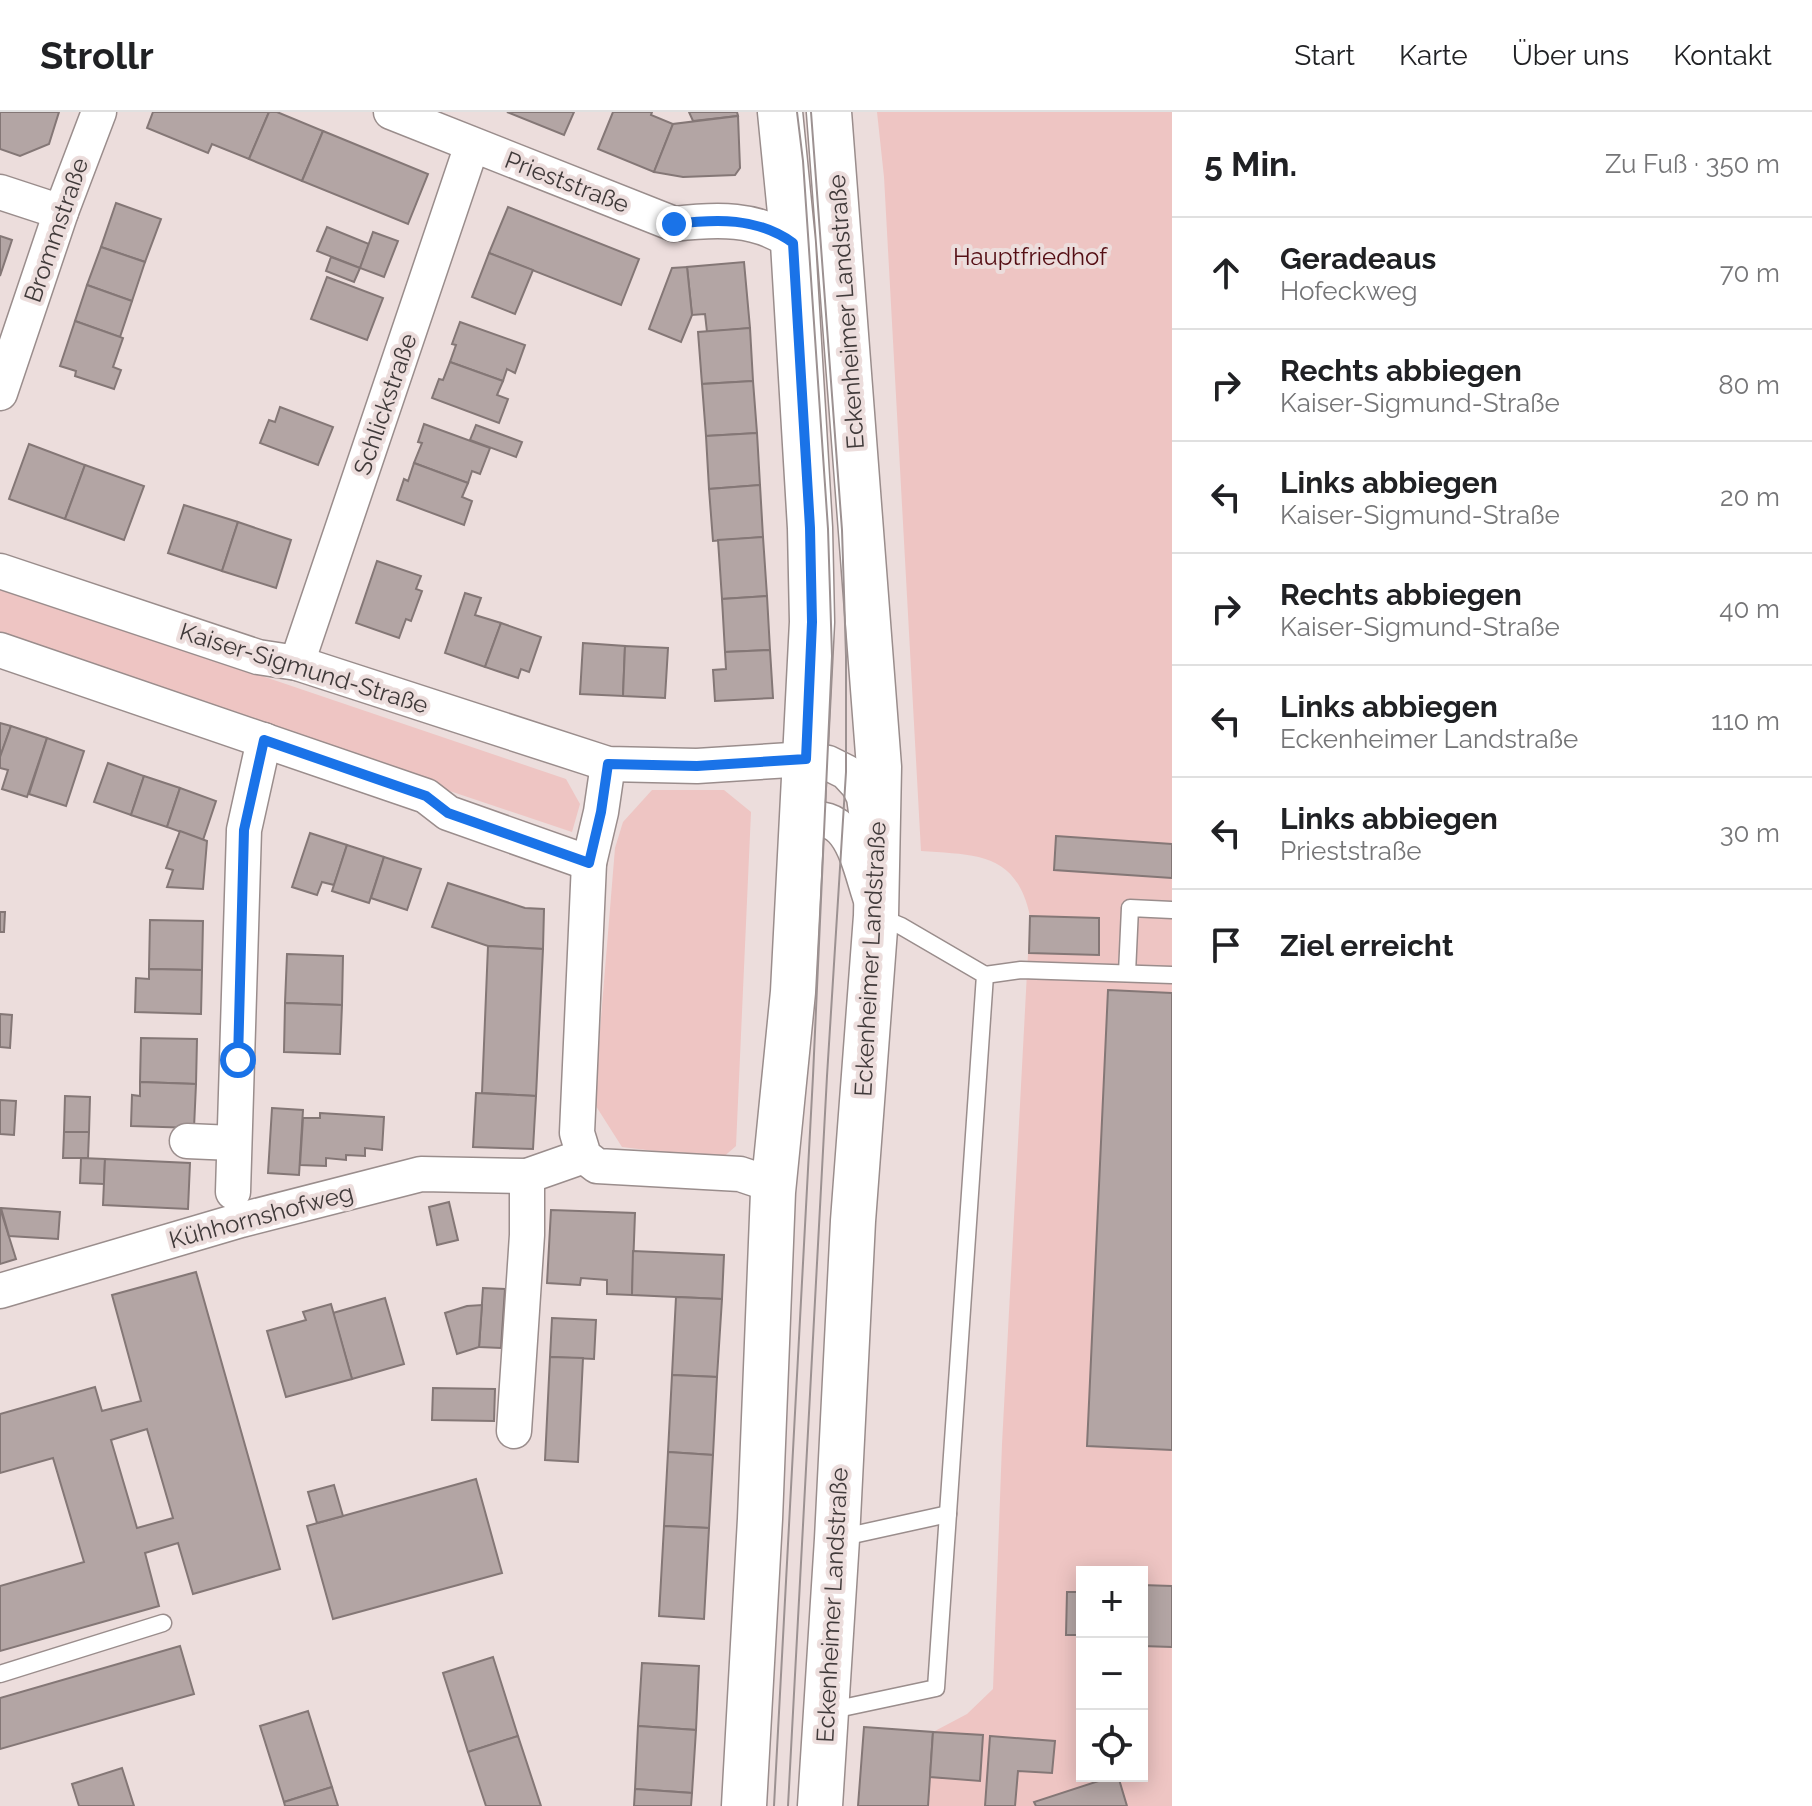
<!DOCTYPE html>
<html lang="de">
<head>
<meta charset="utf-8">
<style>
  :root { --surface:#fff; --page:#f2f2f2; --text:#202124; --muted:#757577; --line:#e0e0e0 }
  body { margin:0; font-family:Raleway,sans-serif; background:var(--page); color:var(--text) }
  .controls { position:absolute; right:24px; bottom:24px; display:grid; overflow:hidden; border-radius:0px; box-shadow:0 4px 20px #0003 }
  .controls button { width:72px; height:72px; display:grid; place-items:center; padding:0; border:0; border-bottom:2px solid var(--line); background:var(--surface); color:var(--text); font:40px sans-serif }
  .stop { position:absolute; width:24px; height:24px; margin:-18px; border:6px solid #1a73e8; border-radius:50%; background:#fff }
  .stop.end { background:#1a73e8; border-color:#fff; box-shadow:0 2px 8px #0008 }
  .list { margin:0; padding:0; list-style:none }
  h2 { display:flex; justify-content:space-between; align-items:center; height:104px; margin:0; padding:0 32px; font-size:34px }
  h2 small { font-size:26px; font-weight:400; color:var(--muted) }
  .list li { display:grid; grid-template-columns:52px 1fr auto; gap:24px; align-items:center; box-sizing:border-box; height:112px; padding:0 32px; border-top:2px solid var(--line) }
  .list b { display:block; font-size:30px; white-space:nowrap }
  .list p { margin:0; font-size:26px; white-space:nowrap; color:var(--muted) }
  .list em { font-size:26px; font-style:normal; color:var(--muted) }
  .icon { flex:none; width:44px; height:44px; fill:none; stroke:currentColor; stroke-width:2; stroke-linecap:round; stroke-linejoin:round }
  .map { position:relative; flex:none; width:1172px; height:1694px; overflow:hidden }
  header { display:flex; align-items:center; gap:48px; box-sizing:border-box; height:112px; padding:0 40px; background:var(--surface); border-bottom:2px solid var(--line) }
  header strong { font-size:38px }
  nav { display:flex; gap:44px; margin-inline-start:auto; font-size:28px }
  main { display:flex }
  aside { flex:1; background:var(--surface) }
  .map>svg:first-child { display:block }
  .green { fill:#eec5c3; fill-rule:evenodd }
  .building { fill:#b3a5a4; stroke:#847776; stroke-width:2; fill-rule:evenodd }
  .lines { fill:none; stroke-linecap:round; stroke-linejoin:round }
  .lane-casing { stroke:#9a8d8c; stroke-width:19 }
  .street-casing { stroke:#9a8d8c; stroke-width:37 }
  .primary-casing { stroke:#9a8d8c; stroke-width:47 }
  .lane { stroke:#fff; stroke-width:16 }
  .street { stroke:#fff; stroke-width:34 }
  .primary { stroke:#fff; stroke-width:44 }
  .tram { stroke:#9c9191; stroke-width:2 }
  .route { stroke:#1a73e8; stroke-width:10 }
  .labels { text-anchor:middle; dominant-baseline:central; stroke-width:8; stroke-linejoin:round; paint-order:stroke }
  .street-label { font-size:24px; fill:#403a3a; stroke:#ecdddc }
  .park-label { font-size:24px; fill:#540d13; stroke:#ecdddc }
</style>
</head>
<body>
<header>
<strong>Strollr</strong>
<nav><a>Start</a><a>Karte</a><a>Über uns</a><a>Kontakt</a></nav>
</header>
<main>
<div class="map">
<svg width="1172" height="1694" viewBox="0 0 1172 1694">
  <rect width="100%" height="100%" fill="#ecdddc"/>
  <!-- green -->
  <g class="green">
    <path d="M 877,0 L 1172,0 L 1172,1694 L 858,1694 L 864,1615 L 933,1620 L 967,1602 L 993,1577 L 1002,1332 L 1030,804 C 1016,740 976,743 921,739 L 884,65 ZM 1082,1460 L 1142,1460 L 1142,1664 L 1082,1664 Z"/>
    <polygon points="0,475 566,667 580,692 572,720 268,618 0,520"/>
    <polygon points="652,678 724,678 751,700 736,1034 721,1047 622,1035 594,991 615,736 623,710"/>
  </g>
  <!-- building -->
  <g class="building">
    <polygon points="0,0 59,0 49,32 20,44 0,37"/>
    <polygon points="153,0 269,0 249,47 212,32 208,41 147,16"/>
    <polygon points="269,0 277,0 323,19 302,69 249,47"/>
    <polygon points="507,0 574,0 564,23"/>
    <polygon points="613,0 652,0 651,3 673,12 654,60 598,37"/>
    <polygon points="689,0 737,0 738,4 693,9"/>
    <polygon points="738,4 740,56 735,63 683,65 654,60 673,12"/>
    <polygon points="323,19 428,62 408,112 302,69"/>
    <polygon points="116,91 161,107 145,150 101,135"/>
    <polygon points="508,95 639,147 621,193 489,141"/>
    <polygon points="327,115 369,132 360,156 317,139"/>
    <polygon points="373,120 398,129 384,165 360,156"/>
    <polygon points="0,124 12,128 0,164"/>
    <polygon points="101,135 145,150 132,189 87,173"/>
    <polygon points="489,141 533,158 515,202 472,185"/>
    <polygon points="331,145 360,156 354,170 326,159"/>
    <polygon points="744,150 750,216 707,220 705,202 692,203 687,155"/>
    <polygon points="687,155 692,203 681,230 649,217 672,156"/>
    <polygon points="327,165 383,186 367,228 311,207"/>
    <polygon points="87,173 132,189 120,225 75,209"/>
    <polygon points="75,209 123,226 113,255 121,258 114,277 75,264 76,259 60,254"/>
    <polygon points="460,210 525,233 515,261 507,257 503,269 450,250 456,233 452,232"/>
    <polygon points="750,216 753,269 702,272 698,220"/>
    <polygon points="450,250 503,269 497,283 508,287 499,311 432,286 439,267 443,268"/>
    <polygon points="753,269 757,321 706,324 702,272"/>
    <polygon points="280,295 333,315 318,353 260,331 269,308 275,310"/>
    <polygon points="424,312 490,336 480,362 472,359 468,371 414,351 422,331 418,330"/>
    <polygon points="476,313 522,330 516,345 470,328"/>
    <polygon points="757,321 760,373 709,377 706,324"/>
    <polygon points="29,332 85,353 65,407 9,387"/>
    <polygon points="414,351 468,371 462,385 472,389 464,413 397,388 404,367 408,369"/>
    <polygon points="85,353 144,374 124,428 65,407"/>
    <polygon points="760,373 763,425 713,429 709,377"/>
    <polygon points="184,393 238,410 222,459 168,441"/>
    <polygon points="238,410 291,428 276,476 222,459"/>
    <polygon points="763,425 767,484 722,487 718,428"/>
    <polygon points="377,449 421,464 416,477 422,479 411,509 406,507 399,526 356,511"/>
    <polygon points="465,481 481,486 475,503 501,511 485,555 445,541"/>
    <polygon points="767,484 770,538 725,540 722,487"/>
    <polygon points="501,511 541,525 529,560 521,557 518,566 485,555"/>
    <polygon points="583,531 625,534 623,584 580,582"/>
    <polygon points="625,534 668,536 665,586 623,584"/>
    <polygon points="770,538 773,586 715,589 713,558 726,557 725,540"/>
    <polygon points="0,611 11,614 0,645"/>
    <polygon points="11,614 47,626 27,685 2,677 8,658 0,656 0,645"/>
    <polygon points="47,626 84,639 66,694 29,682"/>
    <polygon points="108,651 144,664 131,703 94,690"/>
    <polygon points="144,664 180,676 167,715 131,703"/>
    <polygon points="180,676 216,689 203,728 167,715"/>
    <polygon points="180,719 207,729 203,777 167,775 173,758 166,756"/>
    <polygon points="310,721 347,733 334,773 322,770 317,783 292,775"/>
    <polygon points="1056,724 1172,732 1172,766 1054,758"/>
    <polygon points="347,733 384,745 369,791 332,779"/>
    <polygon points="384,745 421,757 407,798 371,786"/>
    <polygon points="448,771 525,796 544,797 543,837 488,834 432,815"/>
    <polygon points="0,800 5,800 4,820 0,820"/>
    <polygon points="1030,804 1099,806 1099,843 1029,841"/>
    <polygon points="150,808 203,809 202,858 149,857"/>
    <polygon points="488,834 543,837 536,984 482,981"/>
    <polygon points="287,842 343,844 342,893 285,891"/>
    <polygon points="149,857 202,858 201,902 135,900 136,866 149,867"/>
    <polygon points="1108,878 1172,881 1172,1338 1087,1334"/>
    <polygon points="285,891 342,893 340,942 284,940"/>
    <polygon points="0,902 12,903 10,936 0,935"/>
    <polygon points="141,926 197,927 196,972 140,970"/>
    <polygon points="140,970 196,972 194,1016 131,1014 132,983 140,984"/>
    <polygon points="476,981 536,984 533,1037 473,1035"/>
    <polygon points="65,984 90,985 89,1020 64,1020"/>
    <polygon points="0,988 16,989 14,1023 0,1022"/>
    <polygon points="272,996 303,998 299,1063 268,1061"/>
    <polygon points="320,1001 384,1005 382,1038 365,1036 365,1044 346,1043 346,1048 326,1046 326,1054 300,1053 303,1006 320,1006"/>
    <polygon points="64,1020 89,1020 88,1046 63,1046"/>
    <polygon points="81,1046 105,1047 104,1072 80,1071"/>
    <polygon points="105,1047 190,1051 188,1097 103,1093"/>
    <polygon points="449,1090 458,1128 437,1133 429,1095"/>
    <polygon points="0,1096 16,1147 0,1152"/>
    <polygon points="1,1096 60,1100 58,1127 9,1124"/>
    <polygon points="551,1098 635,1101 632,1183 607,1182 607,1168 581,1166 580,1173 547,1171"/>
    <polygon points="633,1139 724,1143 722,1187 632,1183"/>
    <path d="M 196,1160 L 280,1457 L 193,1482 L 178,1431 L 145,1441 L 159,1494 L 0,1539 L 0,1474 L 84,1450 L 53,1346 L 0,1361 L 0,1302 L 95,1275 L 102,1299 L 141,1289 L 112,1183 ZM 147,1317 L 173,1406 L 137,1416 L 111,1328 Z"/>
    <polygon points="483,1176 505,1177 501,1236 479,1235"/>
    <polygon points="676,1185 722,1187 717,1265 672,1263"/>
    <polygon points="385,1186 404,1252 352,1267 333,1201"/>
    <polygon points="331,1192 352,1267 286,1285 267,1219 306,1208 303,1200"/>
    <polygon points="482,1193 479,1235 457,1242 445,1201 467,1194"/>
    <polygon points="552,1206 596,1208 594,1247 550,1245"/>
    <polygon points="550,1245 583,1246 578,1350 545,1348"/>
    <polygon points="672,1263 717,1265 713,1343 668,1340"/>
    <polygon points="433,1276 495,1277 494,1309 432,1308"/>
    <polygon points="668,1340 713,1343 709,1416 664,1414"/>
    <polygon points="476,1367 502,1461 333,1507 307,1414"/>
    <polygon points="334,1373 343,1404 317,1411 308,1380"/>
    <polygon points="664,1414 709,1416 704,1507 659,1504"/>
    <polygon points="1142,1473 1172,1474 1172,1535 1142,1534"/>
    <polygon points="1067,1480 1082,1480 1082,1523 1066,1523"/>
    <polygon points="180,1534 194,1582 0,1637 0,1586"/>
    <polygon points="493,1545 518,1624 468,1640 443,1561"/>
    <polygon points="642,1551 699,1554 696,1618 638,1614"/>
    <polygon points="308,1599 332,1675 284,1690 260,1614"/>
    <polygon points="638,1614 696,1618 692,1681 635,1677"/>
    <polygon points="864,1615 933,1620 928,1694 858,1694"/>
    <polygon points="933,1620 983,1623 980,1669 930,1665"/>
    <polygon points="518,1624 541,1694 486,1694 468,1640"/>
    <polygon points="990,1624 1055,1629 1052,1661 1018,1659 1015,1694 985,1694"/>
    <polygon points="122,1656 134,1694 79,1694 72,1672"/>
    <polygon points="1114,1664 1118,1664 1127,1694 1036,1694 1034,1690"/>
    <polygon points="332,1675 338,1694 285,1694 284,1690"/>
    <polygon points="635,1677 692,1681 691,1694 634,1694"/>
  </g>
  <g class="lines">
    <defs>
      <g id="lane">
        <polyline points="1127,861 1130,796 1172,798"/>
        <polyline points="985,863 1021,858 1172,863"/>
        <polyline points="839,1426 948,1402"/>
        <polyline points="0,1562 163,1511"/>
        <polyline points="828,1599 936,1576 985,863 901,814 877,804"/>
      </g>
      <g id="street">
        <path d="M 391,0 L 674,112 C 716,107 757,105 793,131"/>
        <polyline points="0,80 61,100"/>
        <polyline points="0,281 61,100 99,0"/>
        <polyline points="0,459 258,545 297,551 608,652 697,654 806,647 828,651 846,660 858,673 864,685 868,714"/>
        <polyline points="0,538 426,684 448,701 589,751"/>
        <polyline points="297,551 472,33"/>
        <polyline points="608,652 601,700 589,751 577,1021 584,1044 597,1054 740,1062 764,1070 773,1080"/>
        <path d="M 801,710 C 850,694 858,749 870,785"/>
        <polyline points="187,1029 233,1031"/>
        <polyline points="233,1080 244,718 264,628"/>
        <polyline points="0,1179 241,1108 421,1062 527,1064 584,1044"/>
        <polyline points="514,1319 527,1123 527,1064"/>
      </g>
      <g id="primary">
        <polyline points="744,1694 760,1407 773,1080 793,880 812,510 810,416 793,131 780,0"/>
        <polyline points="820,1694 837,1427 853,1109 876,804 879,655 829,0"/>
      </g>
    </defs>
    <!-- lane casing -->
    <use href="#lane" class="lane-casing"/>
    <!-- street casing -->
    <use href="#street" class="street-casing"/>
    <!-- primary casing -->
    <use href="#primary" class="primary-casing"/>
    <!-- lane -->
    <use href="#lane" class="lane"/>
    <!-- street -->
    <use href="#street" class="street"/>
    <!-- primary -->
    <use href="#primary" class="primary"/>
    <!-- tram -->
    <g class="tram">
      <polyline points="774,1694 813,964 832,544 828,417 803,49 797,0"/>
      <polyline points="788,1694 827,964 846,660 846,544 842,418 811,0"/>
    </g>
  </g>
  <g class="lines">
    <!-- route -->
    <path class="route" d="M 238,948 L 244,718 L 264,628 L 426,684 L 448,701 L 589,751 L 601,700 L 608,652 L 697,654 L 806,647 L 812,510 L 810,416 L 793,131 C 757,105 716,107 674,112"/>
  </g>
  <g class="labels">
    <!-- street labels -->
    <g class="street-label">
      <text transform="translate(567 70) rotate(21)">Prieststraße</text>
      <text transform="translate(56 118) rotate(-71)">Brommstraße</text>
      <text transform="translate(846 200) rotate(-94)">Eckenheimer Landstraße</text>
      <text transform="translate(385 292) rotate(-71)">Schlickstraße</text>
      <text transform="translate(304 556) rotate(17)">Kaiser-Sigmund-Straße</text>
      <text transform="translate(870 847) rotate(-87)">Eckenheimer Landstraße</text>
      <text transform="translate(261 1104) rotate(-15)">Kühhornshofweg</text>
      <text transform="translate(832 1493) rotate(-87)">Eckenheimer Landstraße</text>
    </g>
    <!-- park labels -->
    <g class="park-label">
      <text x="1030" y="144">Hauptfriedhof</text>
    </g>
  </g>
</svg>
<div class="controls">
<button>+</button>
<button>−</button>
<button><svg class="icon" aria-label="locate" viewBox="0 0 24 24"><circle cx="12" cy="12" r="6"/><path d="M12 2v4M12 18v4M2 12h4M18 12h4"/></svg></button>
</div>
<div class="stop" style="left:238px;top:948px"></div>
<div class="stop end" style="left:674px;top:112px"></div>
</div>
<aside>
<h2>5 Min.<small>Zu Fuß · 350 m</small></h2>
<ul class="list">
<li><svg class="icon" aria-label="ahead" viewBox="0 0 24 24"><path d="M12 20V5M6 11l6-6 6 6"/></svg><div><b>Geradeaus</b><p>Hofeckweg</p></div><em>70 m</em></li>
<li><svg class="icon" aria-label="right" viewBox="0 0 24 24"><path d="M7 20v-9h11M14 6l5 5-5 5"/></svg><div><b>Rechts abbiegen</b><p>Kaiser-Sigmund-Straße</p></div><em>80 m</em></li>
<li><svg class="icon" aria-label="left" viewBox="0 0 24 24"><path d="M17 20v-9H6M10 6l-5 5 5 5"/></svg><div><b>Links abbiegen</b><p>Kaiser-Sigmund-Straße</p></div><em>20 m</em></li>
<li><svg class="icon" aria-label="right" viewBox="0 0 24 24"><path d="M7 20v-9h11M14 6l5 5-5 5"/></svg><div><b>Rechts abbiegen</b><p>Kaiser-Sigmund-Straße</p></div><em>40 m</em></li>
<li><svg class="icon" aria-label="left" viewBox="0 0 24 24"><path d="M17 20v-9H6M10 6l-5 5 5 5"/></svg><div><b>Links abbiegen</b><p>Eckenheimer Landstraße</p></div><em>110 m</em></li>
<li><svg class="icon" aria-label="left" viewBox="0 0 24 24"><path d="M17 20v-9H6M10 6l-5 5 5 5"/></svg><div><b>Links abbiegen</b><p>Prieststraße</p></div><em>30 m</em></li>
<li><svg class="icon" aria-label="arrive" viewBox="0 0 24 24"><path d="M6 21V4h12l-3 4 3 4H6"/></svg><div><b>Ziel erreicht</b></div></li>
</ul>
</aside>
</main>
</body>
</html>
